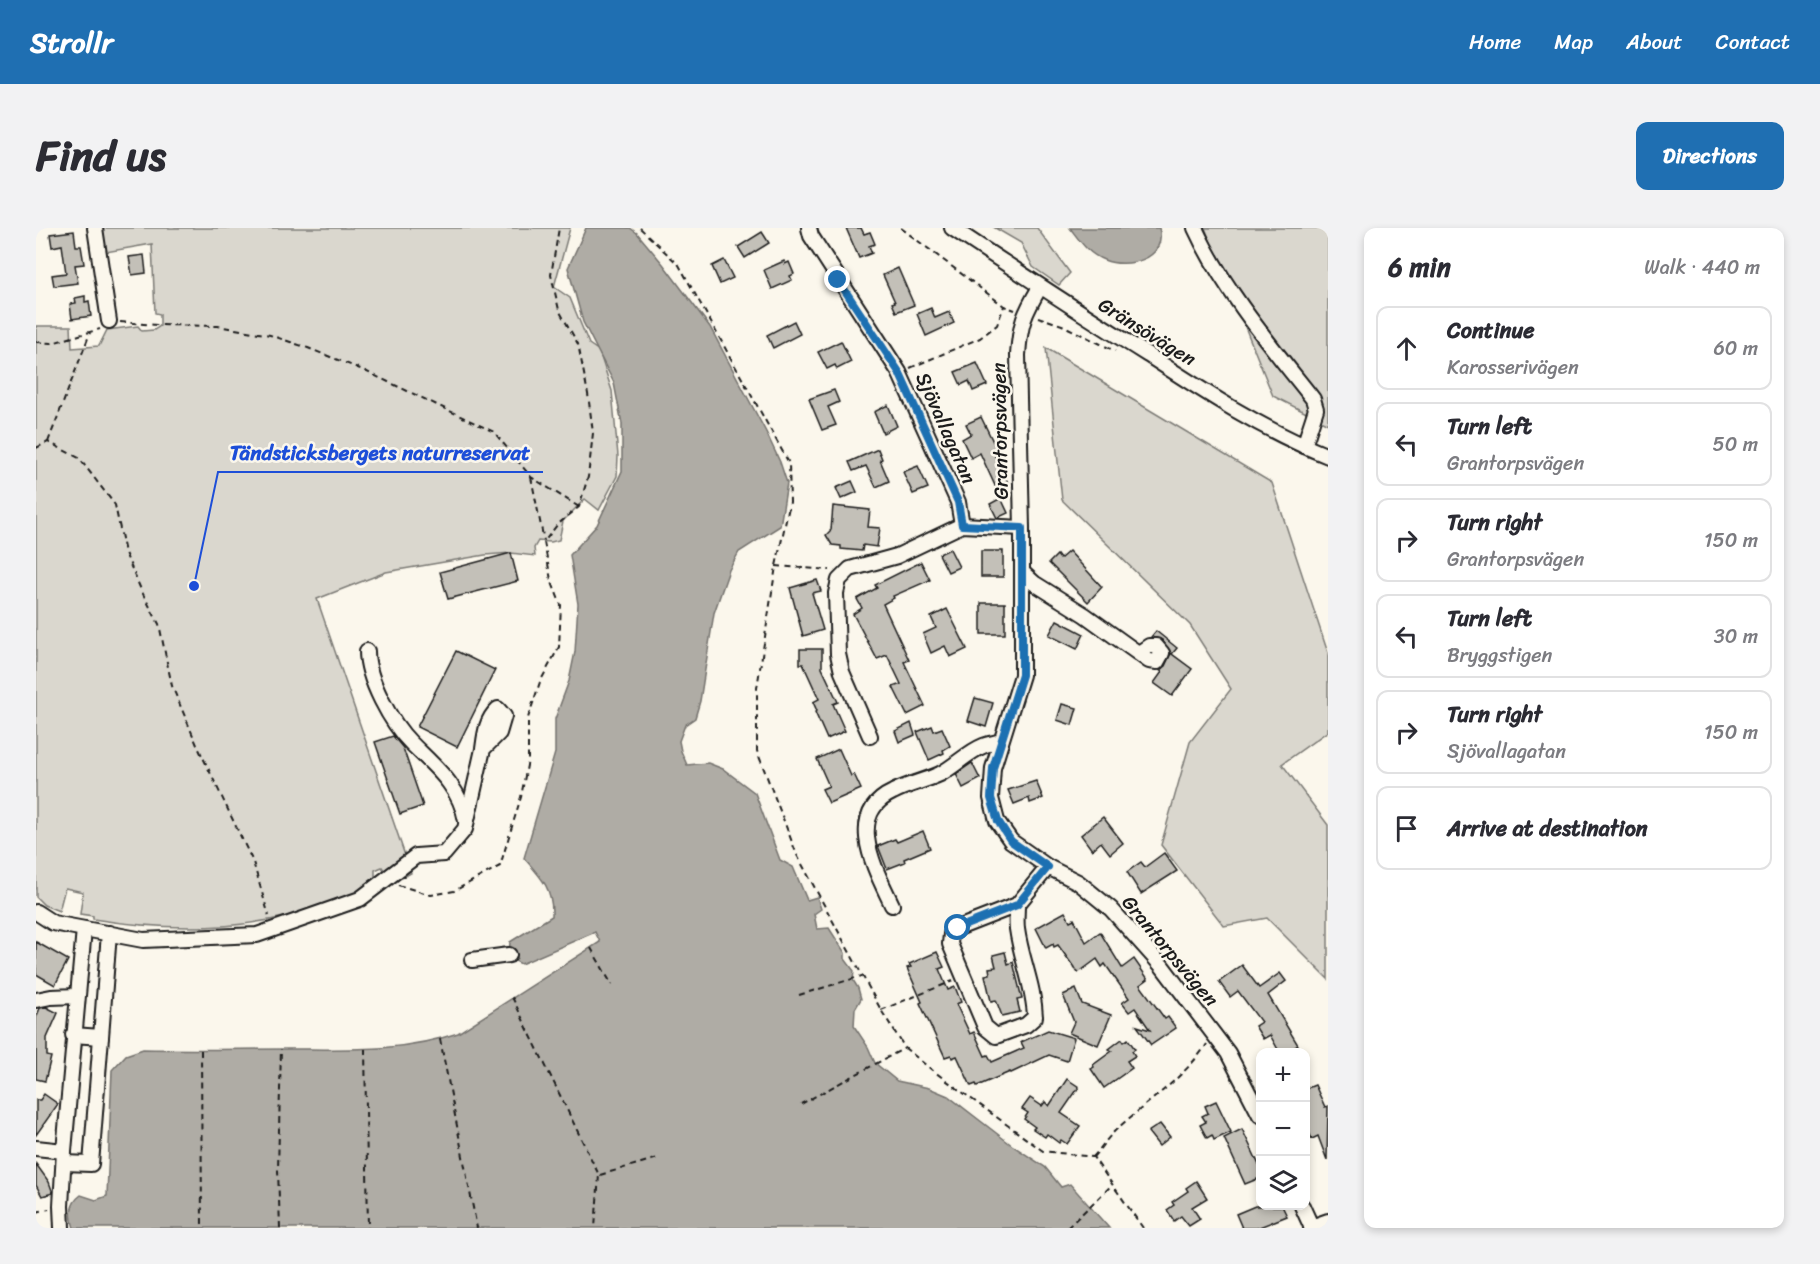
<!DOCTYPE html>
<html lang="en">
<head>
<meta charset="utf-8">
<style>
  :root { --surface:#fff; --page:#f2f2f3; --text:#2b2b33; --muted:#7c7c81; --line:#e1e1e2; --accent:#1f6fb2 }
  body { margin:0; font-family:Sriracha,sans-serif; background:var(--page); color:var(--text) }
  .controls { position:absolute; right:18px; bottom:18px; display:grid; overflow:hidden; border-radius:12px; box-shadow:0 3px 9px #0003 }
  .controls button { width:54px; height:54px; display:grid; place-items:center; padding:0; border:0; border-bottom:2px solid var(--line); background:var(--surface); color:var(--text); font:30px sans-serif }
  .stop { position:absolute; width:18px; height:18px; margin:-14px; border:4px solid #1f6fb2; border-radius:50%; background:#fff }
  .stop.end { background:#1f6fb2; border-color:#fff; box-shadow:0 2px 6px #0008 }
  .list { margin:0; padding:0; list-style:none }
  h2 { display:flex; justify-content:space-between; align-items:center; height:78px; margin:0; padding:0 24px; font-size:26px }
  h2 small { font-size:20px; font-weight:400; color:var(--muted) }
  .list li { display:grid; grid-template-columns:39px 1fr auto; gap:18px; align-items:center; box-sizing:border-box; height:84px; margin:0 12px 12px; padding:0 12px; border:2px solid var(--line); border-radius:12px }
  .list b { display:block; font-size:22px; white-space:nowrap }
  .list p { margin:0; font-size:20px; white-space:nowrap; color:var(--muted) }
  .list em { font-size:20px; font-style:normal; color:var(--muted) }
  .icon { flex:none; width:33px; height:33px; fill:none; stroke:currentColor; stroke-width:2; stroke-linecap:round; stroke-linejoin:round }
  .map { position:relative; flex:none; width:1292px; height:1000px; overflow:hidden; border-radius:12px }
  header { display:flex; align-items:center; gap:36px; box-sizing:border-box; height:84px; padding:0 30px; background:var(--accent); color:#fff }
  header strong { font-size:28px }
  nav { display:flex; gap:33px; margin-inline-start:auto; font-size:21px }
  .intro { display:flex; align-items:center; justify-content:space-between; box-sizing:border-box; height:144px; padding:0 36px }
  h1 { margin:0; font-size:42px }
  .button { padding:15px 27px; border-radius:12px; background:var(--accent); color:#fff; font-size:21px; font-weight:700 }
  main { display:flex; gap:36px; padding:0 36px }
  aside { flex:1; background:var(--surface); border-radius:12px; box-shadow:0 3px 9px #0003 }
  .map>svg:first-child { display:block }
  .green { fill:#dad7ce; stroke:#7b7a75; stroke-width:1.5 }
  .water { fill:#afaca5; stroke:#74726e; stroke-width:1.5 }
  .building { fill:#c3c0b8; stroke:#1c1c1c; stroke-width:1.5 }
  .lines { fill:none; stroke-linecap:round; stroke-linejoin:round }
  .minor-casing { stroke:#1c1c1c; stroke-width:18 }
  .path { stroke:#1c1c1c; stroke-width:2; stroke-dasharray:6 4.5; stroke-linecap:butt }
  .minor { stroke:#fbf7ec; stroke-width:14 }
  .route { stroke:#1f6fb2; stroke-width:8 }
  .labels { text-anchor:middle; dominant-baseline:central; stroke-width:5; stroke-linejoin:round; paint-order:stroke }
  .street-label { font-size:20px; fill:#1c1c1c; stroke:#fbf7ec }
  .leader { fill:none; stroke:#1d4ed8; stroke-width:2 }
  .callout-dot { fill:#1d4ed8; stroke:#fbf7ec; stroke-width:2 }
  .callout-label { font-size:21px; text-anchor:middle; font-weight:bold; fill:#1d4ed8; stroke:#fbf7ec; stroke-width:5; stroke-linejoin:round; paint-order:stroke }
</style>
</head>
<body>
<header>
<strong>Strollr</strong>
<nav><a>Home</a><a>Map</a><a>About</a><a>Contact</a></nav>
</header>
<div class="intro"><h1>Find us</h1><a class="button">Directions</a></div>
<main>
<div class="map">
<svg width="1292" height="1000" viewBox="0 0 1292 1000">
  <rect width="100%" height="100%" fill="#fbf7ec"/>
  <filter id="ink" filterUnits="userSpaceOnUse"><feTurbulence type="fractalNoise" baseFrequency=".0167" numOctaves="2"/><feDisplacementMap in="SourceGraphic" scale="12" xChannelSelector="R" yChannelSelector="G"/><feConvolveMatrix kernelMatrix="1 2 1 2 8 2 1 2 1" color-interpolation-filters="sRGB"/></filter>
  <g filter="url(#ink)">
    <!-- green -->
    <g class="green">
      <path d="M 65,0 L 534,0 L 518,59 L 534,70 L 553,116 L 563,123 L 576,163 L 582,228 L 581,248 L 563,282 L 549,271 L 527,293 L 523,312 L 515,314 L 502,313 L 498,320 L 499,328 L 475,325 L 449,327 L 350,344 L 281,371 L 375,645 L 366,650 L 358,645 L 351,646 L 346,639 L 339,642 L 339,655 C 327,661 314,668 302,673 C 224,703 138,704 57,691 L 57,688 L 44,686 L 47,664 L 29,660 L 23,683 L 8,677 L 0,669 L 0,98 L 35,98 L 36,120 L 63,118 L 71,102 L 102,98 L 106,103 L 118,102 L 124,98 L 124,86 L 119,85 L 116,16 L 70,24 Z"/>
      <polygon points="959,0 1001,0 1034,45 1023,57 997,39 985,15"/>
      <polygon points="1169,0 1292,0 1292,196 1237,168"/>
      <polygon points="1010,120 1236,255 1292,425 1292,503 1246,536 1292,597 1292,751 1231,690 1188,698 1125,617 1154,514 1195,461 1154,397 1026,272"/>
    </g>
    <!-- water -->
    <g class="water">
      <path d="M 550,0 L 594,0 L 601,5 L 627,36 L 674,99 L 730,204 L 744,234 L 751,255 L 744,298 L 703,324 L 693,342 L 678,385 L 664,473 L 659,490 L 649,497 L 643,513 L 645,523 L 651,537 L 672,535 L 687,541 L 719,565 L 744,632 L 757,639 L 771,672 L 781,669 L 785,681 L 778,686 L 781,701 L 793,700 L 809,725 L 809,731 L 818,743 L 817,752 L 822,760 L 825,771 L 819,781 L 818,798 L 832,819 L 839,835 L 861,853 L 893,860 L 912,868 L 977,918 L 1009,939 L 1025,959 L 1034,956 L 1073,1000 L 38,1000 C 34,987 33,976 45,967 L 60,972 L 71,968 L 76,842 L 90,827 L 107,821 C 156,822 205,821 254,821 C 311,821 367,824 422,805 L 564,714 L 559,704 L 485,736 L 477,732 L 473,727 L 474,714 L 516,688 C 517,661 506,650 488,630 L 519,525 L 519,491 L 533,453 L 539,424 L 542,376 L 534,327 L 561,297 L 586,243 L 586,196 L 578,155 L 547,94 L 532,40 Z"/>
      <path d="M 1034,0 L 1123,0 C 1132,32 1090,41 1068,32 C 1052,26 1044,13 1034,0 Z"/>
    </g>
    <!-- building -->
    <g class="building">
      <polygon points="810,0 825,0 828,6 834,4 839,16 833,18 836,25 823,30"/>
      <polygon points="38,3 40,18 45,18 48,36 39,37 42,55 18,58 16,47 30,45 26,17 16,19 14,6"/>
      <polygon points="726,4 733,15 709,30 702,19"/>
      <polygon points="108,27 110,45 96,47 93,29"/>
      <polygon points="688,32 697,50 684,56 676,38"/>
      <polygon points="748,33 749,36 753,34 758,46 754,48 756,52 736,61 728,42"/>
      <polygon points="862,40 878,77 860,84 856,75 859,74 847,47"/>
      <polygon points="49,68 49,74 53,73 55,88 36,91 34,76 40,75 39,70"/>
      <polygon points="895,80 899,90 913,84 918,95 890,108 881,86"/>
      <polygon points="758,93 764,106 737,120 731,107"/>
      <polygon points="805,113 815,134 801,141 799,137 791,141 782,124"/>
      <polygon points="941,135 951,157 937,163 933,153 925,157 919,144"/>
      <polygon points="798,162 803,174 792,179 800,197 786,202 773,171"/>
      <polygon points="852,177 861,198 847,205 838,184"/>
      <polygon points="945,189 963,226 959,228 973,257 961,262 944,225 935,230 926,211 935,206 930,196"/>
      <polygon points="842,221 846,231 844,232 853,253 840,259 830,238 817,243 813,234"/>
      <polygon points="882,238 892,260 877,266 867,244"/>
      <polygon points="816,253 821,264 805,271 800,260"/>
      <polygon points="965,270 972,285 961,290 954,276"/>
      <polygon points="797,278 834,282 832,299 844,300 841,319 827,317 826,323 805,321 805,318 796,317 790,307 795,302"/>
      <polygon points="914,321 923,339 912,344 903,326"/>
      <rect x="945" y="323" width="22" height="26"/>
      <polygon points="1033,323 1066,359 1052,374 1013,335 1021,327 1024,331"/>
      <polygon points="475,325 482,353 412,371 404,344"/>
      <polygon points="885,334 894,352 857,368 858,370 847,376 873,432 868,434 889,478 871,487 857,459 865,456 851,427 841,431 817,386 826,380 821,371 841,360 839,357"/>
      <polygon points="781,352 785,363 776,365 787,402 767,408 754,360"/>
      <rect x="945" y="375" width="24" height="31"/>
      <polygon points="911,381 931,421 914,429 909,418 895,425 887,406 900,400 895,389"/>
      <polygon points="1021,392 1048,406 1041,421 1013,407"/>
      <polygon points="1120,403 1141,420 1136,426 1156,441 1136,468 1118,455 1126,444 1123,442 1129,438 1135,425 1126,412 1115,409"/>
      <polygon points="764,421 786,421 786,440 802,474 797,476 809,503 791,511 779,484 781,483 777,474 783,471 767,436 764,436"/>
      <polygon points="420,423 459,442 421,519 381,499"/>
      <polygon points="939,470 957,475 950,499 932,493"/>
      <polygon points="1026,476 1041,480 1036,497 1021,492"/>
      <polygon points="875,495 879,507 863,514 859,503"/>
      <polygon points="896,498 898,503 906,500 914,518 907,522 908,525 893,532 881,504"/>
      <polygon points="357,508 367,520 387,578 364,586 339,514"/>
      <polygon points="803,521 815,548 818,546 825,561 793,575 786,561 793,558 781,531"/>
      <polygon points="936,535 944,551 927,560 920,546"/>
      <polygon points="1000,553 1007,570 994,575 993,570 978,576 972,562"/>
      <polygon points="1067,589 1087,615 1074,626 1065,614 1056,622 1045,607"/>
      <polygon points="887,603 894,620 868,631 869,634 851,641 842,618 859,611 861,614"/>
      <polygon points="1128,625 1141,643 1105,666 1091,644 1105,634 1109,639"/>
      <polygon points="1029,684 1034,693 1038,691 1050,714 1064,704 1086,740 1098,731 1112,751 1104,757 1129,791 1132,789 1140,800 1115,817 1101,798 1114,802 1099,780 1093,784 1086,775 1093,770 1069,736 1066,739 1061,731 1042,745 1022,717 1018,719 1017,716 1010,720 1000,700"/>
      <polygon points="0,714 32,732 19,757 0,746"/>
      <polygon points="901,724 908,739 903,741 912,762 919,759 925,774 920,776 934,806 938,804 949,828 952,827 956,834 988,820 985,814 1012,802 1038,810 1031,833 1013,827 975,845 974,844 941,858 940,856 935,858 921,828 916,830 915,827 909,829 884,775 886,774 871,740 875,739 873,736"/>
      <polygon points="969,724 972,736 977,734 986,771 981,772 984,784 966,788 960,772 955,773 949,747 954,746 953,740 960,739 957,727"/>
      <polygon points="1206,737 1223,760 1244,745 1250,753 1232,767 1262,817 1250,825 1244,825 1234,807 1227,811 1219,798 1225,794 1202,763 1194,769 1183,754"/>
      <polygon points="1040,761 1046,776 1075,787 1062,817 1033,805 1038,794 1027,767"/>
      <polygon points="10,779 22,785 11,810 11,828 15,829 9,853 0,851 0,790 4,780"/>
      <polygon points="1086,811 1088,814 1092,811 1099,821 1096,823 1099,828 1091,833 1096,840 1068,860 1055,841 1058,839 1057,837 1076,823 1073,821"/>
      <polygon points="1031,851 1043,859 1025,885 1044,898 1031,916 1025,912 1023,915 1011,906 1009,909 997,901 999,899 988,891 992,885 986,881 994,870 1006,878 1009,874 1013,878"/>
      <polygon points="1279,857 1289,879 1292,878 1291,932 1282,908 1276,911 1269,896 1269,861"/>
      <polygon points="8,866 22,876 0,907 0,872 4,872"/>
      <polygon points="1180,873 1195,904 1178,912 1176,907 1171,910 1164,897 1170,894 1166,888 1172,885 1169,878"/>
      <polygon points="1124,896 1134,909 1123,918 1112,904"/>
      <polygon points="1206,901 1224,939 1224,950 1209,956 1188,910"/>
      <polygon points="0,936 13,954 17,965 6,968 0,957"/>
      <polygon points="1160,953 1171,970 1156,979 1164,991 1153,998 1145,988 1138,993 1131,982 1138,977 1136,974 1152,963 1150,960"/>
      <polygon points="1219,978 1246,978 1251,988 1221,1000 1206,1000 1200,986"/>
    </g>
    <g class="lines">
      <defs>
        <g id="minor">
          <polyline points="59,0 73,93"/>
          <polyline points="773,0 775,8 863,144 922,274 926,297"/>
          <path d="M 916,0 C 981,43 1046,86 1112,127 C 1170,165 1227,202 1292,228"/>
          <path d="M 1159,0 C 1187,61 1235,118 1277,171 L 1280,181 L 1268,218"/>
          <path d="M 1004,59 C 988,86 984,96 982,127 L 986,300 L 986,447 L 957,540 L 955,570 L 961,593 L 975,613 L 1012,639 L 1042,654 L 1075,681 L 1126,738 L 1192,825 L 1224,887"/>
          <polyline points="987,345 998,355 1049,387 1113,433 1121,434 1126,425 1120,418 1113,418 1103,425"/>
          <path d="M 331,423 C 331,451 355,495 375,515 C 398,538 424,558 430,593"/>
          <polyline points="834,508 806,444 802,426 800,365 803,352 814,341 861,328 926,297 986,300"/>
          <path d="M 856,677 C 841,644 807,587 857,564 C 872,556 889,553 904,546 C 919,538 932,524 947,518 C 952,516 959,515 965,513"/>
          <path d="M 981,677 C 981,685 980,693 981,701 C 985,731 998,758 999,789 L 990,797 L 960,808 L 949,799 L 914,716 L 915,706 L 922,700 L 981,677 L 1012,639"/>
          <path d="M 0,684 L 17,695 L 107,712 L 221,707 L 324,671 L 380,628 L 408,626 L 429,601 L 447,521 L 463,505 L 468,488 L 462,481 C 450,492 449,506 447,521"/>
          <polyline points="436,732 473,727"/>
          <polyline points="0,772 15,769 41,768"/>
          <polyline points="65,809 73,705"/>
          <polyline points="0,920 28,923"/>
          <polyline points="28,935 55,936 65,809 37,807"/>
          <polyline points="1266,978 1276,1000"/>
          <polyline points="1275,999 1292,993"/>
          <polyline points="26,1000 25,978 28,923 48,701"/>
        </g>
      </defs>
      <!-- minor casing -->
      <use href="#minor" class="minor-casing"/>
      <!-- path -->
      <g class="path">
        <polyline points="604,0 643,37 753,235 754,274 740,338 721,460 721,523 761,627 845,782 869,820 896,842 1007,923 1057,929 1107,1000"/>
        <polyline points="865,0 968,78 979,82"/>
        <polyline points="1002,89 1026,97 1079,123"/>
        <polyline points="84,94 120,97 182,98 234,107 272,120 327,142 458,204 495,249 543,279"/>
        <polyline points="0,114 16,115 64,101"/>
        <polyline points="874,140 944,110 961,97 968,78"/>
        <polyline points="12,214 54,105"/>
        <polyline points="0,220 12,214 43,230 79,277 89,325 106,364 123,396 136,458 161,517 217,634 233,688"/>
        <polyline points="495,249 508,313"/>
        <polyline points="740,338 794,342"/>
        <polyline points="362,657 395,667 418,663 464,638 485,569 492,532 492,490 504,454 523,419 525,377 515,352 508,314 521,297 543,279 552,249 557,205 552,166 542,116 523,82 515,47 523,0"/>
        <polyline points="555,720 576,757"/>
        <polyline points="763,767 826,748"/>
        <polyline points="476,769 563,947 559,1000"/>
        <polyline points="845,782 917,753"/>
        <polyline points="404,811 441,1000"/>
        <polyline points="329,821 332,1000"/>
        <polyline points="165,822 166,1000"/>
        <polyline points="765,876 869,820"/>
        <path d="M 1057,929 C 1065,920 1072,909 1082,900 C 1113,872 1146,852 1171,816"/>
        <polyline points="564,947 622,930"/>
        <polyline points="0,984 13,981"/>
        <polyline points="244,1000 242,942 245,821"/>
        <polyline points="1031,1000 1076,957"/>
      </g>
      <!-- minor -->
      <use href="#minor" class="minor"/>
    </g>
  </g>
  <g class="lines" filter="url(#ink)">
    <!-- route -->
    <polyline class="route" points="802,52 863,144 922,274 926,297 986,300 986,447 957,540 955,570 962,593 975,613 1012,639 981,677 922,700"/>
  </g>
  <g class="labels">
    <!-- street labels -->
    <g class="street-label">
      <text transform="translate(1111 104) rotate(32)">Gränsövägen</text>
      <text transform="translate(910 200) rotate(66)">Sjövallagatan</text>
      <text transform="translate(964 203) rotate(-91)">Grantorpsvägen</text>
      <text transform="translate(1134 723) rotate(50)">Grantorpsvägen</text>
    </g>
  </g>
  <!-- callouts -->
  <path class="leader" d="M158 358L182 244H507"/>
  <circle class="callout-dot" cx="158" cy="358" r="6"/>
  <g class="callout-label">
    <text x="344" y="232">Tändsticksbergets naturreservat</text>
  </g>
</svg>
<div class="controls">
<button>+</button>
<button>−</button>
<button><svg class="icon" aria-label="layers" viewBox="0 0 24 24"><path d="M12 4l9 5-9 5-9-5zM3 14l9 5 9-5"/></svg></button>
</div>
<div class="stop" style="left:922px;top:700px"></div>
<div class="stop end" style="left:802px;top:52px"></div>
</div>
<aside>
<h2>6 min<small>Walk · 440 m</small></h2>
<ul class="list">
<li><svg class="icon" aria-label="ahead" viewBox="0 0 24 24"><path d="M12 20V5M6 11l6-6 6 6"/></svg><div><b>Continue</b><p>Karosserivägen</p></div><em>60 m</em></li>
<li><svg class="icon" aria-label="left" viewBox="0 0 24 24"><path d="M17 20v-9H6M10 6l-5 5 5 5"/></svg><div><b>Turn left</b><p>Grantorpsvägen</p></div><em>50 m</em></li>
<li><svg class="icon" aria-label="right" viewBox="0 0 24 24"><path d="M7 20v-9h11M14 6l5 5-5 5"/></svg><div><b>Turn right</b><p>Grantorpsvägen</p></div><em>150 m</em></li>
<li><svg class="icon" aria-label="left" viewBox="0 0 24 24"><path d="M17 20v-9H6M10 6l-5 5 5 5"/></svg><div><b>Turn left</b><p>Bryggstigen</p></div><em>30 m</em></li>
<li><svg class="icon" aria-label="right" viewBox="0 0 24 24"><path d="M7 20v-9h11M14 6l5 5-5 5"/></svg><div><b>Turn right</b><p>Sjövallagatan</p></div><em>150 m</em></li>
<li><svg class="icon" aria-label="arrive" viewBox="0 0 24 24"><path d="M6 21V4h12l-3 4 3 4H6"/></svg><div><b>Arrive at destination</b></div></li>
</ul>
</aside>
</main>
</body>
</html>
